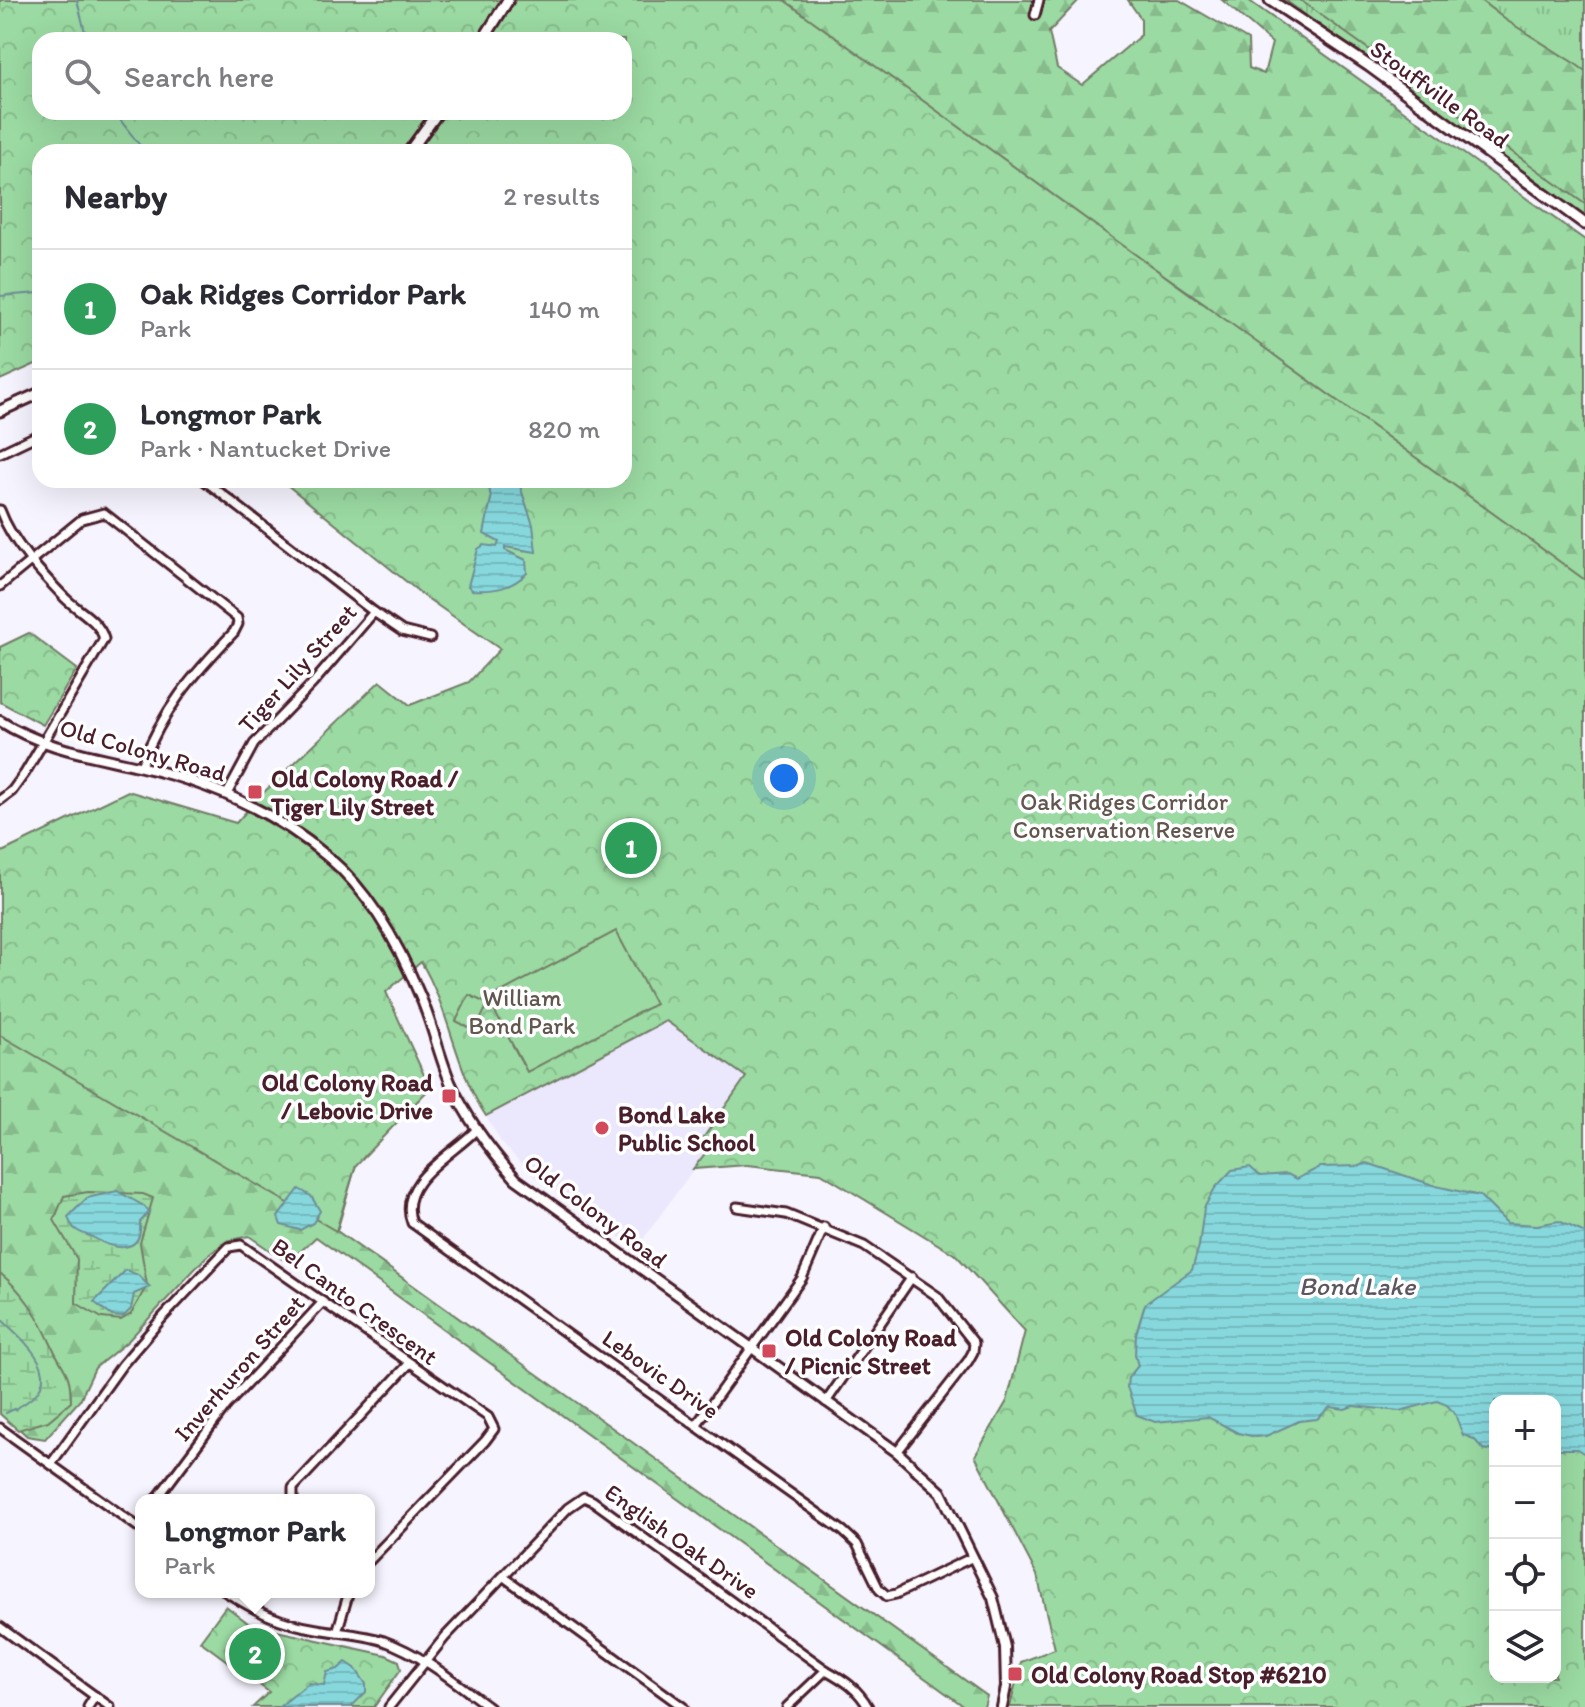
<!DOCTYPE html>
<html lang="en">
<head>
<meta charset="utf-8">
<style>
  :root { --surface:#fff; --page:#f7f7f7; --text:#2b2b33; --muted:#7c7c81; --line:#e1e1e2; --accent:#d1495b }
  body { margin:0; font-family:Itim,sans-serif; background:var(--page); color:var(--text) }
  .controls { position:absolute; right:24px; bottom:24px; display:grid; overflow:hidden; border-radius:16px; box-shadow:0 8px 32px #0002 }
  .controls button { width:72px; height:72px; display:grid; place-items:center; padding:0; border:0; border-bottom:2px solid var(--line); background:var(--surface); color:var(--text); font:40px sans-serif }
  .you { position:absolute; left:784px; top:778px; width:28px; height:28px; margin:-20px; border:6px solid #fff; border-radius:50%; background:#1a73e8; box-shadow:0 0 0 12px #1a73e833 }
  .badge { display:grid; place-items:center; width:52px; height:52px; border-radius:50%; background:var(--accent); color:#fff; font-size:26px; font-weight:700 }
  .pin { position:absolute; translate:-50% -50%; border:4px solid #fff; box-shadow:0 2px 8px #0006 }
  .popup { position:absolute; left:135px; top:1494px; width:240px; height:104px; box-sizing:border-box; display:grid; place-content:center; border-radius:16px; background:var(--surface); filter:drop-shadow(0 2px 6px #0005); font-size:26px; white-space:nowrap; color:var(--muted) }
  .popup b { font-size:30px; color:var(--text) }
  .popup::after { content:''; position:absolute; left:50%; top:100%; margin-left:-16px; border:16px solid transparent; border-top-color:var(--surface) }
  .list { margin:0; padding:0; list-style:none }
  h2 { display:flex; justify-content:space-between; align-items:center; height:104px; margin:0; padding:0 32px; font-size:34px }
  h2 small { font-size:26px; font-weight:400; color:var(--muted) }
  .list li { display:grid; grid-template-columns:52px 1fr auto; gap:24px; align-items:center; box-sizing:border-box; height:120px; padding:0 32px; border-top:2px solid var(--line) }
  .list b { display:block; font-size:30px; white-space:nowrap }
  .list p { margin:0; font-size:26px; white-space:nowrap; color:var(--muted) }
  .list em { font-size:26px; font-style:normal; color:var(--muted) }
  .icon { flex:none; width:44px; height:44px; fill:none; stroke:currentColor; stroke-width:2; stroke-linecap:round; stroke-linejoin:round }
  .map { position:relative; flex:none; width:1585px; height:1707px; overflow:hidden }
  .search { position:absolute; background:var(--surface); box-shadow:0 8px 32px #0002; left:32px; top:32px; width:600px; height:88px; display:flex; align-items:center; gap:20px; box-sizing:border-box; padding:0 28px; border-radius:24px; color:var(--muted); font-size:30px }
  .panel { position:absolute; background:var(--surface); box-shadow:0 8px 32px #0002; left:32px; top:144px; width:600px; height:344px; border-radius:24px }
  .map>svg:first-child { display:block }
  .built { fill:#ebe7fd }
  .grass { fill:url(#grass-tufts); stroke:#727c66; stroke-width:2 }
  .forest { fill:url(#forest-firs); stroke:#727c66; stroke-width:2 }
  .wetland { fill:url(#wetland-marsh); stroke:#727c66; stroke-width:2 }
  .park { fill:url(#park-crowns); stroke:#727c66; stroke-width:2; fill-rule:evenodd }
  .pitch { fill:#9bdaa2; stroke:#727c66; stroke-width:2 }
  .water { fill:url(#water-rules); stroke:#6e8e96; stroke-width:2 }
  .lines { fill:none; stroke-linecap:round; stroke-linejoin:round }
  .stream { stroke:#6e8e96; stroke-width:2 }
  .minor-casing { stroke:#4a1f2b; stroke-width:13 }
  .tertiary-casing { stroke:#4a1f2b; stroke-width:14 }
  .secondary-casing { stroke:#4a1f2b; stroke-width:15 }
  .minor { stroke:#fff; stroke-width:7 }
  .tertiary { stroke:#fff; stroke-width:8 }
  .secondary { stroke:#fff; stroke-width:9 }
  .poi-dot { fill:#d1495b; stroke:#fff; stroke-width:3 }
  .labels { text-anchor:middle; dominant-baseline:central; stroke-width:7; stroke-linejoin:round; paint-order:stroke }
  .street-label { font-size:24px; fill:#4a1f2b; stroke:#fff }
  .poi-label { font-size:24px; font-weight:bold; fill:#4a1f2b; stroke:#fff; text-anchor:start }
  .park-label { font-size:24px; fill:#62574f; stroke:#fff }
  .water-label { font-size:26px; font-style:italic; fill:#5c5660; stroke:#fff }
</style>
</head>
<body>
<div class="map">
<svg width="1585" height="1707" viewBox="0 0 1585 1707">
  <defs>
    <pattern id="grass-tufts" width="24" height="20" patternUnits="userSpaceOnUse" patternTransform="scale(2)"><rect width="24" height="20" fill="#9bdaa2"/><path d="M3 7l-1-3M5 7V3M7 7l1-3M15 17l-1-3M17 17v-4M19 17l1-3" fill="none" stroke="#87bb8c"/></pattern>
    <pattern id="forest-firs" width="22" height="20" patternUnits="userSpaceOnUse" patternTransform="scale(2)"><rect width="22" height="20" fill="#9bdaa2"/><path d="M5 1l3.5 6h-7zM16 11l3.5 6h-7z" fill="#87bb8c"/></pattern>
    <pattern id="wetland-marsh" width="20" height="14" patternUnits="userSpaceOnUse" patternTransform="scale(2)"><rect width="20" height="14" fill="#9bdaa2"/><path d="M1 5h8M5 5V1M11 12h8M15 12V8" fill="none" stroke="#87bb8c"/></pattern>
    <pattern id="park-crowns" width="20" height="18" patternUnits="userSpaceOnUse" patternTransform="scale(2)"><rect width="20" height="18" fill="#9bdaa2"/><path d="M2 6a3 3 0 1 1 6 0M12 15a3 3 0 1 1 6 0" fill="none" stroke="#87bb8c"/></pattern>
    <pattern id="water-rules" width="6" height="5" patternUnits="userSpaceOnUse" patternTransform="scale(2)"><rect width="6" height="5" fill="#86d8dd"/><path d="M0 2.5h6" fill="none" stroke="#75b9be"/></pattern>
  </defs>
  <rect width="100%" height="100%" fill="#f6f4fe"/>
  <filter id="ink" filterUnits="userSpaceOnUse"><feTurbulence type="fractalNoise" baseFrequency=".0125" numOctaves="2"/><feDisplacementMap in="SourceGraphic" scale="16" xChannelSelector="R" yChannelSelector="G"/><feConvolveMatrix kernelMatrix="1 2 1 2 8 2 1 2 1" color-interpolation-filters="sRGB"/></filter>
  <g filter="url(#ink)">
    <!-- built -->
    <polygon class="built" points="666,1021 746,1077 701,1140 710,1146 636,1249 533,1175 501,1142 486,1116"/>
    <!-- grass -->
    <polygon class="grass" points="1285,0 1585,0 1585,218"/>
    <!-- forest -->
    <g class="forest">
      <polygon points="692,0 1079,0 1049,32 1057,68 1082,85 1141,35 1141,19 1128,0 1179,0 1248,40 1249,68 1264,74 1272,43 1222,0 1248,0 1585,240 1585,585 1143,405 1207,305 977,145 591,152 624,112"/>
      <polygon points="1300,0 1480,0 1506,20 1577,65 1585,71 1585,204"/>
      <polygon points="0,956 356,1165 337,1231 987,1696 984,1707 965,1707 316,1237 288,1263 249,1236 227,1241 206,1257 128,1341 95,1368 80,1400 45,1439 27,1436 0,1411"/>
    </g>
    <!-- wetland -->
    <g class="wetland">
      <polygon points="88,1192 143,1194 153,1198 140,1243 147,1285 131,1314 121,1320 102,1318 76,1303 77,1259 54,1220 64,1196"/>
      <path d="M 0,1273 C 25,1294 38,1315 51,1344 C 62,1370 71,1369 71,1402 L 48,1421 L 18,1430 L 0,1414 Z"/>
    </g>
    <!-- park -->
    <g class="park">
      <path d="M 0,0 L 784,0 L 1585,580 L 1585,1707 L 1010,1707 L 1021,1662 L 1055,1649 L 1037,1575 L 975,1456 L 1007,1401 L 1025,1331 L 957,1256 L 821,1173 L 747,1165 L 693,1169 L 710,1147 L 701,1141 L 746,1077 L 666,1021 L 486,1116 C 455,1069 450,1010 421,962 L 386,992 L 430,1088 L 356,1165 L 336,1231 L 0,1035 L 0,853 L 128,791 L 236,823 L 260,796 L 380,681 L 410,705 L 469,682 L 500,649 L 424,596 L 281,480 L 624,480 L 624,152 L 40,152 L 40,362 L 0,380 ZM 40,40 L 624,40 L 624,112 L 40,112 ZM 1495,1401 L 1555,1401 L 1555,1677 L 1495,1677 Z"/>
      <polygon points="29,633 77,669 43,725 0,702 0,647"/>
      <polygon points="226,1606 248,1623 263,1628 386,1655 399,1661 401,1669 374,1707 253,1707 269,1692 200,1641"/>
    </g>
    <!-- pitch -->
    <g class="pitch">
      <polygon points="616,931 655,1004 527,1072 488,999"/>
      <polygon points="469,995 488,1004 475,1031 456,1021"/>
    </g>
    <!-- water -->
    <g class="water">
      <path d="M 488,480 L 518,480 L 533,525 L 536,552 L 505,547 L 505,550 L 526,560 L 527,573 C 511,589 494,591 472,590 L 468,586 L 478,549 L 484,545 L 497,547 L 499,542 L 484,534 L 491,499 Z"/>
      <polygon points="1367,1163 1436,1186 1480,1196 1507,1223 1537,1225 1559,1221 1585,1233 1585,1454 1577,1449 1555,1449 1555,1401 1495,1401 1495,1451 1483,1449 1474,1439 1463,1435 1455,1414 1447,1405 1437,1401 1400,1411 1353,1406 1345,1409 1330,1407 1317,1419 1299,1421 1266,1436 1256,1437 1238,1433 1208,1417 1155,1422 1137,1415 1127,1387 1128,1378 1138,1366 1135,1355 1136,1334 1145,1304 1192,1270 1199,1246 1204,1208 1215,1188 1232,1170 1250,1167 1260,1176 1287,1174 1297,1179 1320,1167 1360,1166"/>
      <polygon points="299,1189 311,1196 320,1211 313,1223 300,1230 281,1225 278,1217"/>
      <path d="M 117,1191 L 144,1206 L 149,1212 L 140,1222 C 143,1253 116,1251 96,1239 C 84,1232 74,1235 68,1217 L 87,1198 Z"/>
      <polygon points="126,1270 138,1275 150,1287 134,1294 131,1309 123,1317 112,1316 94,1302"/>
      <polygon points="346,1662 355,1668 366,1684 366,1692 351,1707 279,1707 309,1683 324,1685 327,1672 338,1669"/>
    </g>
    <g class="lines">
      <!-- stream -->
      <g class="stream">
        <polyline points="77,0 87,40"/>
        <polyline points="114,112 145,152"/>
        <polyline points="0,296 40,293"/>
        <path d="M 0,1318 C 36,1351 73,1385 6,1413"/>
      </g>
      <defs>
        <g id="minor">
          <polyline points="1035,15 1039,0"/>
          <polyline points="0,453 40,434"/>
          <polyline points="204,480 374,612 402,631 430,638"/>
          <path d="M 0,510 C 12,543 41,573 65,598 C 78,611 99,620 104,639 L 25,773 L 12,791 L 0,800"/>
          <path d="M 0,586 L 82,519 L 104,513 L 237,618 L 238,624 L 234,632 C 191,677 164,708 141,766"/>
          <polyline points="227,794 254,744 313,683 374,612"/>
          <path d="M 477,1129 C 453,1155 396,1181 412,1223 L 843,1531 L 857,1544 L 879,1589 L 887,1596 L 896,1594 L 973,1557"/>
          <polyline points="737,1207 786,1214 864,1246 937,1296 974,1343 973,1352 968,1361 897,1452"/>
          <polyline points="826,1402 912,1277"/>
          <polyline points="697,1424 802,1278 824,1227"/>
          <polyline points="0,1428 141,1529"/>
          <polyline points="51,1464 122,1365 163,1317 229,1247 241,1245 488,1417 494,1429 485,1441 369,1561"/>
          <polyline points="156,1500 227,1405 323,1302"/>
          <polyline points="293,1500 293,1488 409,1364"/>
          <polyline points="504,1577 683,1707"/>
          <path d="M 226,1592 C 258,1612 279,1623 317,1629 C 339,1633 363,1634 384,1641 C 423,1655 456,1683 489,1707"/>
          <polyline points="0,1627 110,1707"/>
          <polyline points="337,1632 349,1592"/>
          <polyline points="88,1707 95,1696"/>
          <path d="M 389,1707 L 445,1637 L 568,1508 L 584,1497 L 593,1501 L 826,1670 C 844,1680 858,1689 868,1707"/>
          <polyline points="787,1707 826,1670"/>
        </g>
        <path id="tertiary" d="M 0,721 C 42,748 91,755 138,766 C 207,782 274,811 328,857 C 371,893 400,947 421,998 C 433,1026 439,1056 451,1084 C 467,1119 491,1151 516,1179 L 897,1452 L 941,1492 L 993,1598 L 1005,1647 L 1006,1687 L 1002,1707"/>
        <g id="secondary">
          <polyline points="1270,0 1369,66 1585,224"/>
          <polyline points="483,40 508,0"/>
          <polyline points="409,152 438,112"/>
          <polyline points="0,411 40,393"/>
        </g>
      </defs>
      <!-- minor casing -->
      <use href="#minor" class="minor-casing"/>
      <!-- tertiary casing -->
      <use href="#tertiary" class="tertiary-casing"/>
      <!-- secondary casing -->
      <use href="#secondary" class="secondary-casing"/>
      <!-- minor -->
      <use href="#minor" class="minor"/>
      <!-- tertiary -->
      <use href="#tertiary" class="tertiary"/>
      <!-- secondary -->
      <use href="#secondary" class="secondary"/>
    </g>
  </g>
  <!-- markers -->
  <g class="poi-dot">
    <rect x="247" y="784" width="16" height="16" rx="4"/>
    <rect x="441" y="1088" width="16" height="16" rx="4"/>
    <circle cx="602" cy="1128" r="8"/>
    <rect x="761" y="1343" width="16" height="16" rx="4"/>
    <rect x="1007" y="1666" width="16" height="16" rx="4"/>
  </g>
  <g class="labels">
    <!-- street labels -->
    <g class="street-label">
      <text transform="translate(1440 94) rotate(36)">Stouffville Road</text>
      <text transform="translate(297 668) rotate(-48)">Tiger Lily Street</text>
      <text transform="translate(143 750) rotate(16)">Old Colony Road</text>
      <text transform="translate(596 1211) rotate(37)">Old Colony Road</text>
      <text transform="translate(355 1301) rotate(36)">Bel Canto Crescent</text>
      <text transform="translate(239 1368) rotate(-49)">Inverhuron Street</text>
      <text transform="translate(661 1374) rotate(35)">Lebovic Drive</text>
      <text transform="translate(682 1541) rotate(35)">English Oak Drive</text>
    </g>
    <!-- poi labels -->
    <g class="poi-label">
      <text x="271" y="778">Old Colony Road /<tspan x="271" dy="28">Tiger Lily Street</tspan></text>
      <text x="433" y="1082" text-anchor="end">Old Colony Road<tspan x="433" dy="28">/ Lebovic Drive</tspan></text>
      <text x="618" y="1114">Bond Lake<tspan x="618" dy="28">Public School</tspan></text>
      <text x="785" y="1337">Old Colony Road<tspan x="785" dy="28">/ Picnic Street</tspan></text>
      <text x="1031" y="1674">Old Colony Road Stop #6210</text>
    </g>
    <!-- park labels -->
    <g class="park-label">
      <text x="1124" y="801">Oak Ridges Corridor<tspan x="1124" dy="28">Conservation Reserve</tspan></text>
      <text x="522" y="997">William<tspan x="522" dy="28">Bond Park</tspan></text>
    </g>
    <!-- water labels -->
    <g class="water-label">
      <text x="1357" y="1286">Bond Lake</text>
    </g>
  </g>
</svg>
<div class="controls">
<button>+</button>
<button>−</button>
<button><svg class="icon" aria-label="locate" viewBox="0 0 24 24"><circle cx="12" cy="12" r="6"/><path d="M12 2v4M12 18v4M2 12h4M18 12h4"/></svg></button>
<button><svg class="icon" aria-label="layers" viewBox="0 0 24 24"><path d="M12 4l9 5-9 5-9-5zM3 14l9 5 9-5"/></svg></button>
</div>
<div class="you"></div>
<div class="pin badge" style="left:631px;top:848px;background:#2e9e5b">1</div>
<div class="pin badge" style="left:255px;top:1654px;background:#2e9e5b">2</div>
<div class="popup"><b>Longmor Park</b>Park</div>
<div class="search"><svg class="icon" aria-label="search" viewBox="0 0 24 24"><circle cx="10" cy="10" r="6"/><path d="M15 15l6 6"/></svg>Search here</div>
<section class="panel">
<h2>Nearby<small>2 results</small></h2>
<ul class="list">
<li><span class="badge" style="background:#2e9e5b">1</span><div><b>Oak Ridges Corridor Park</b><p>Park</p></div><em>140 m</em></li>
<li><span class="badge" style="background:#2e9e5b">2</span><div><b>Longmor Park</b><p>Park · Nantucket Drive</p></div><em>820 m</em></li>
</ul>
</section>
</div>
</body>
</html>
